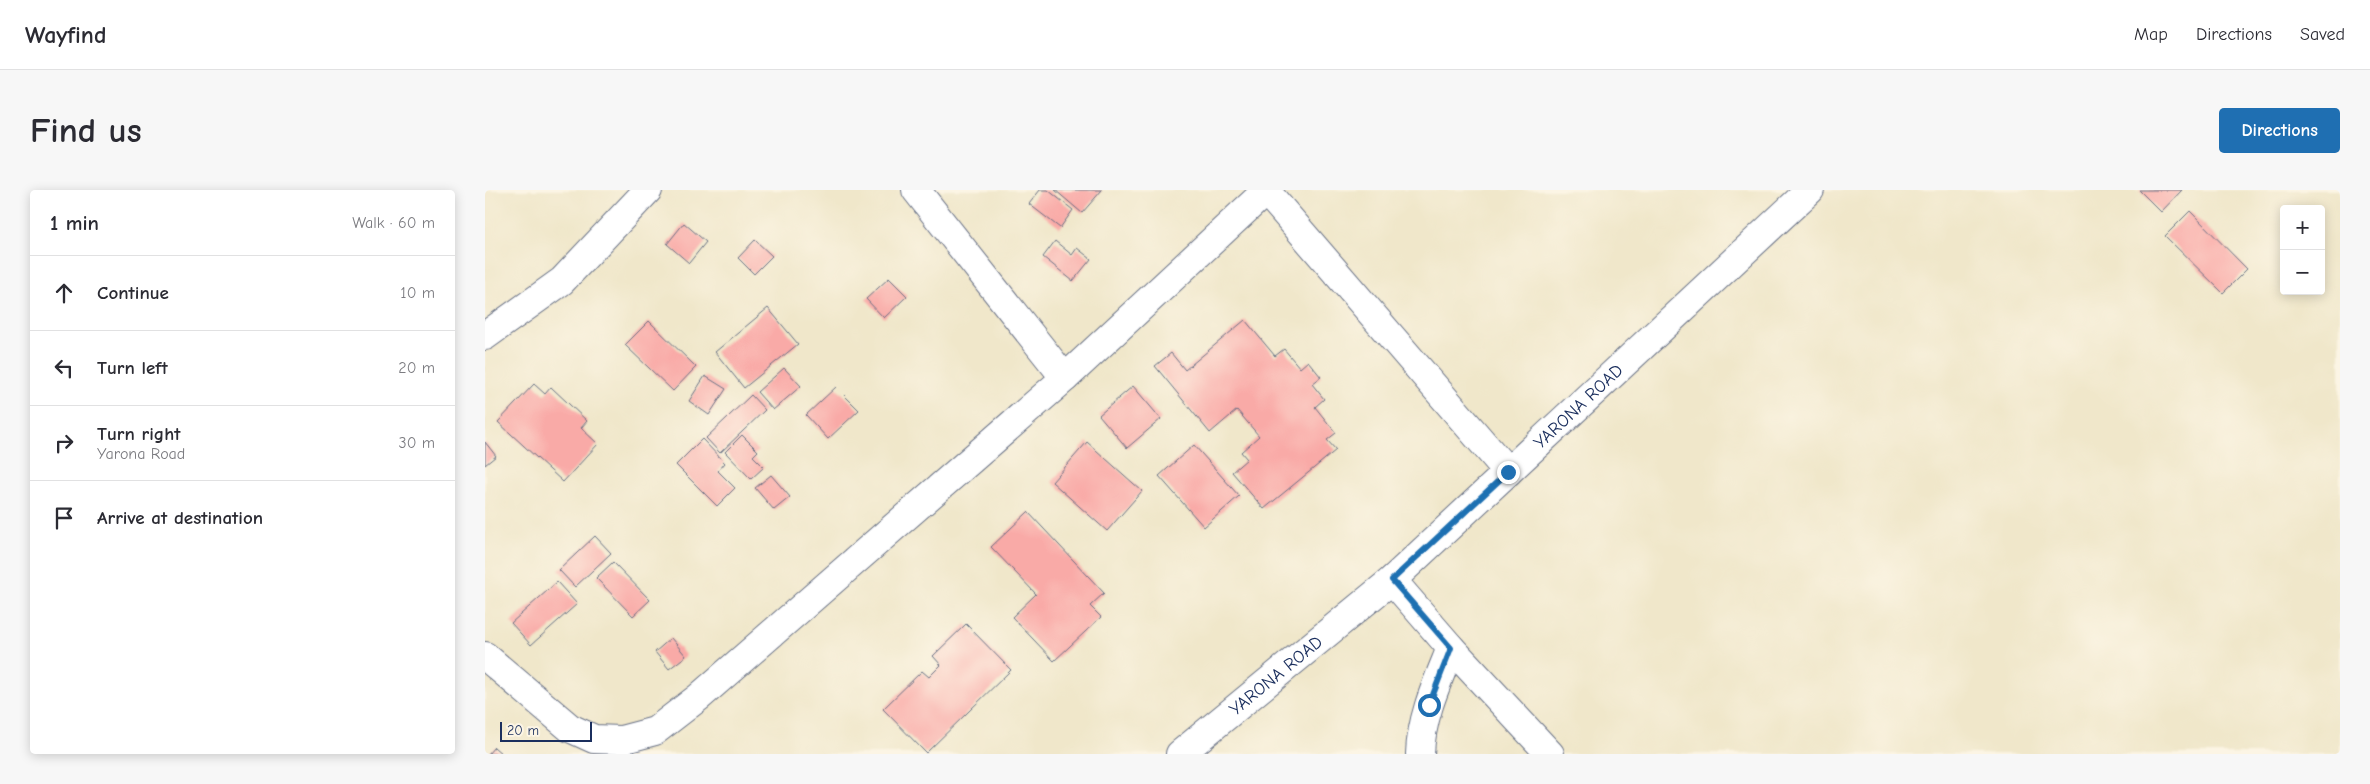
<!DOCTYPE html>
<html lang="en">
<head>
<meta charset="utf-8">
<style>
  :root { --surface:#fff; --page:#f7f7f7; --text:#2b2b33; --muted:#7c7c81; --line:#e1e1e2; --accent:#1f6fb2 }
  body { margin:0; font-family:"Comic Neue",sans-serif; background:var(--page); color:var(--text) }
  .controls { position:absolute; right:15px; top:15px; display:grid; overflow:hidden; border-radius:5px; box-shadow:0 2px 12px #0003 }
  .controls button { width:45px; height:45px; display:grid; place-items:center; padding:0; border:0; border-bottom:1px solid var(--line); background:var(--surface); color:var(--text); font:25px sans-serif }
  .scale { position:absolute; left:15px; bottom:12px; width:92px; box-sizing:border-box; padding-left:5px; border:2px solid #1b2f5e; border-top:0; font-size:14px; line-height:18px; white-space:nowrap; color:#1b2f5e; -webkit-text-stroke:4px #fcf5e5; paint-order:stroke }
  .stop { position:absolute; width:15px; height:15px; margin:-11px; border:4px solid #1f6fb2; border-radius:50%; background:#fff }
  .stop.end { background:#1f6fb2; border-color:#fff; box-shadow:0 1px 5px #0008 }
  .list { margin:0; padding:0; list-style:none }
  h2 { display:flex; justify-content:space-between; align-items:center; height:65px; margin:0; padding:0 20px; font-size:21px }
  h2 small { font-size:16px; font-weight:400; color:var(--muted) }
  .list li { display:grid; grid-template-columns:32px 1fr auto; gap:15px; align-items:center; box-sizing:border-box; height:75px; padding:0 20px; border-top:1px solid var(--line) }
  .list b { display:block; font-size:19px; white-space:nowrap }
  .list p { margin:0; font-size:16px; white-space:nowrap; color:var(--muted) }
  .list em { font-size:16px; font-style:normal; color:var(--muted) }
  .icon { flex:none; width:28px; height:28px; fill:none; stroke:currentColor; stroke-width:2; stroke-linecap:round; stroke-linejoin:round }
  .map { position:relative; flex:none; width:1855px; height:564px; overflow:hidden; border-radius:5px }
  header { display:flex; align-items:center; gap:30px; box-sizing:border-box; height:70px; padding:0 25px; background:var(--surface); border-bottom:1px solid var(--line) }
  header strong { font-size:24px }
  nav { display:flex; gap:28px; margin-inline-start:auto; font-size:18px }
  .intro { display:flex; align-items:center; justify-content:space-between; box-sizing:border-box; height:120px; padding:0 30px }
  h1 { margin:0; font-size:35px }
  .button { padding:12px 22px; border-radius:5px; background:var(--accent); color:#fff; font-size:18px; font-weight:700 }
  main { display:flex; gap:30px; padding:0 30px }
  aside { flex:1; background:var(--surface); border-radius:5px; box-shadow:0 2px 12px #0003 }
  .map>svg:first-child { display:block }
  .building { fill:#f9aaa7 }
  .lines { fill:none; stroke-linecap:round; stroke-linejoin:round }
  .minor-casing { stroke:#666f84; stroke-width:30 }
  .minor { stroke:#fff; stroke-width:28 }
  .route { stroke:#1f6fb2; stroke-width:6 }
  .labels { text-anchor:middle; dominant-baseline:central; stroke-width:5; stroke-linejoin:round; paint-order:stroke }
  .street-label { font-size:18px; fill:#1b2f5e; stroke:#fcf5e5 }
</style>
</head>
<body>
<header>
<strong>Wayfind</strong>
<nav><a>Map</a><a>Directions</a><a>Saved</a></nav>
</header>
<div class="intro"><h1>Find us</h1><a class="button">Directions</a></div>
<main>
<aside>
<h2>1 min<small>Walk · 60 m</small></h2>
<ul class="list">
<li><svg class="icon" aria-label="ahead" viewBox="0 0 24 24"><path d="M12 20V5M6 11l6-6 6 6"/></svg><div><b>Continue</b></div><em>10 m</em></li>
<li><svg class="icon" aria-label="left" viewBox="0 0 24 24"><path d="M17 20v-9H6M10 6l-5 5 5 5"/></svg><div><b>Turn left</b></div><em>20 m</em></li>
<li><svg class="icon" aria-label="right" viewBox="0 0 24 24"><path d="M7 20v-9h11M14 6l5 5-5 5"/></svg><div><b>Turn right</b><p>Yarona Road</p></div><em>30 m</em></li>
<li><svg class="icon" aria-label="arrive" viewBox="0 0 24 24"><path d="M6 21V4h12l-3 4 3 4H6"/></svg><div><b>Arrive at destination</b></div></li>
</ul>
</aside>
<div class="map">
<svg width="1855" height="564" viewBox="0 0 1855 564">
  <rect width="100%" height="100%" fill="#fcf5e5"/>
  <filter id="ink" filterUnits="userSpaceOnUse"><feTurbulence type="fractalNoise" baseFrequency=".02" numOctaves="2"/><feDisplacementMap in="SourceGraphic" scale="10" xChannelSelector="R" yChannelSelector="G"/><feConvolveMatrix kernelMatrix="1 2 1 2 8 2 1 2 1" color-interpolation-filters="sRGB"/></filter>
  <filter id="wash" filterUnits="userSpaceOnUse"><feTurbulence type="fractalNoise" baseFrequency=".0096" numOctaves="4" result="noise"/><feDisplacementMap in="SourceGraphic" scale="20" xChannelSelector="R" yChannelSelector="G"/><feGaussianBlur stdDeviation="1.12" result="paint"/><feColorMatrix in="noise" values="0 0 0 0 0 0 0 0 0 0 0 0 0 0 0 0 0 1.4 0 .05"/><feComposite in="paint" operator="in"/></filter>
  <g filter="url(#wash)">
    <rect width="100%" height="100%" fill="#f0e7ca"/>
    <g id="blocks">
      <!-- building -->
      <g class="building">
        <polygon points="555,0 563,0 588,20 575,38 544,14"/>
        <polygon points="570,0 617,0 597,23"/>
        <polygon points="1654,0 1697,0 1676,22"/>
        <polygon points="1705,21 1762,79 1738,103 1680,46"/>
        <polygon points="199,33 221,52 204,73 182,54"/>
        <polygon points="270,50 287,66 269,84 253,68"/>
        <polygon points="570,51 587,65 592,58 606,69 588,91 558,67"/>
        <polygon points="404,88 422,106 399,128 381,109"/>
        <polygon points="283,118 313,154 259,198 230,162"/>
        <polygon points="760,130 790,166 799,159 815,178 823,171 836,187 827,194 839,209 830,217 851,243 842,250 851,260 779,319 747,282 762,269 756,262 774,246 752,220 725,243 670,176 686,163 700,180"/>
        <polygon points="164,131 211,177 188,201 140,155"/>
        <polygon points="299,178 316,196 288,220 272,202"/>
        <polygon points="220,186 241,199 224,225 204,211"/>
        <polygon points="49,194 60,204 66,197 102,231 96,238 113,254 78,292 13,232"/>
        <polygon points="648,196 676,229 642,258 614,225"/>
        <polygon points="351,197 374,220 343,249 321,225"/>
        <polygon points="266,205 280,220 235,263 221,248"/>
        <polygon points="257,245 273,261 268,266 279,277 266,289 240,262"/>
        <polygon points="217,249 240,273 233,281 250,298 232,316 191,275"/>
        <polygon points="0,252 11,266 0,275"/>
        <polygon points="602,252 657,301 622,341 567,292"/>
        <polygon points="709,255 754,306 719,337 674,286"/>
        <polygon points="286,285 305,307 289,320 270,298"/>
        <polygon points="543,322 619,403 605,416 616,427 569,471 527,427 551,404 506,357"/>
        <polygon points="110,346 126,363 90,397 74,380"/>
        <polygon points="128,372 165,410 148,426 111,388"/>
        <polygon points="72,392 92,414 46,455 26,433"/>
        <polygon points="481,434 526,480 441,563 398,519 437,481 444,487 456,475 448,466"/>
        <polygon points="186,448 201,466 184,479 170,462"/>
        <polygon points="9,557 17,564 3,564"/>
      </g>
    </g>
  </g>
  <g filter="url(#ink)">
    <use href="#blocks" fill-opacity="0" stroke="#666f84" stroke-width="1"/>
    <g class="lines">
      <defs>
        <g id="minor">
          <polyline points="431,0 580,188"/>
          <polyline points="780,0 1023,282"/>
          <polyline points="0,146 77,91 163,0"/>
          <polyline points="907,390 966,458 1065,564"/>
          <polyline points="0,466 85,538 109,549 136,550 170,541 214,507 580,188 781,1"/>
          <path id="s1" d="M 695,564 L 907,390 L 1325,0"/>
          <path d="M 935,564 C 936,527 952,493 966,458"/>
        </g>
      </defs>
      <!-- minor casing -->
      <use href="#minor" class="minor-casing"/>
      <!-- minor -->
      <use href="#minor" class="minor"/>
    </g>
  </g>
  <g class="lines" filter="url(#ink)">
    <!-- route -->
    <polyline class="route" points="944,515 966,458 907,390 1023,282"/>
  </g>
  <g class="labels">
    <!-- street labels -->
    <g class="street-label">
      <text stroke="none"><textPath href="#s1" startOffset="529">YARONA ROAD</textPath></text>
      <text stroke="none"><textPath href="#s1" startOffset="124">YARONA ROAD</textPath></text>
    </g>
  </g>
</svg>
<div class="controls">
<button>+</button>
<button>−</button>
</div>
<div class="scale">20 m</div>
<div class="stop" style="left:944px;top:515px"></div>
<div class="stop end" style="left:1023px;top:282px"></div>
</div>
</main>
</body>
</html>
